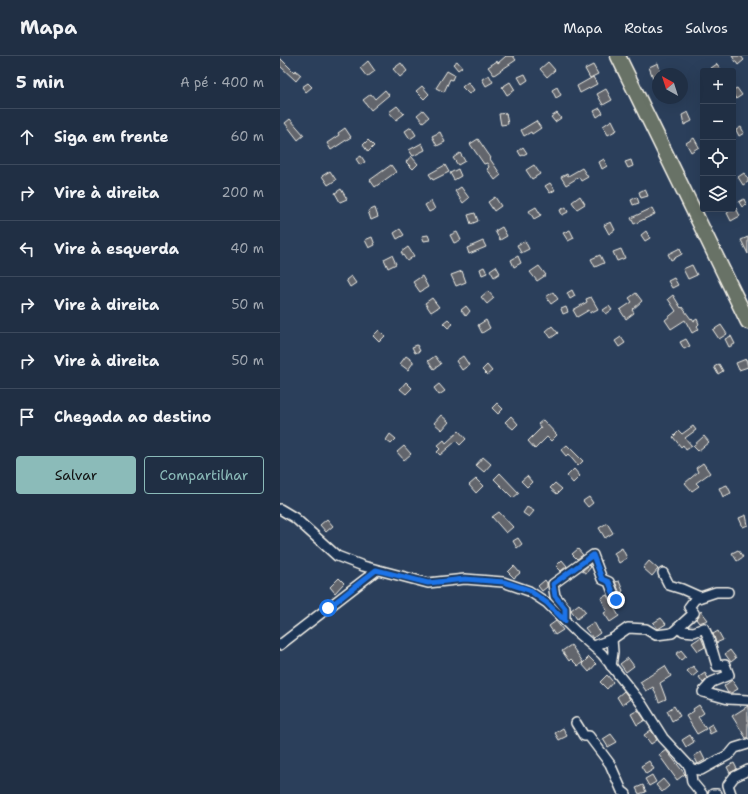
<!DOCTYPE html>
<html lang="pt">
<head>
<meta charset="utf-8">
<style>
  :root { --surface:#202f44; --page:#28374b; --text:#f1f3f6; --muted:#a2a9b2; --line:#3d4a5d; --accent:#8bbbb9 }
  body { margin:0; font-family:"Shantell Sans",sans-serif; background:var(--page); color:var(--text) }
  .controls { position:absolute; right:12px; top:12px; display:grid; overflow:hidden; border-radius:4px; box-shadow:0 4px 16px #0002 }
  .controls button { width:36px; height:36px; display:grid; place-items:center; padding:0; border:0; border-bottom:1px solid var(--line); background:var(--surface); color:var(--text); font:20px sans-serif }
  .compass { position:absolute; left:372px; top:12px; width:36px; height:36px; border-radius:50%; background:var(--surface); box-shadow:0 4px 16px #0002; rotate:321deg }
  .stop { position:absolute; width:12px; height:12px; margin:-9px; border:3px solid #1a73e8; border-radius:50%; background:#fff }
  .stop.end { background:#1a73e8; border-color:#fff; box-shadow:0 1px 4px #0008 }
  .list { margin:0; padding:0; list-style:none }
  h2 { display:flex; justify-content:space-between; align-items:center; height:52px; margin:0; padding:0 16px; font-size:17px }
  h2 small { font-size:13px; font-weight:400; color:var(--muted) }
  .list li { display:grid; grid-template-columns:26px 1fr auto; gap:12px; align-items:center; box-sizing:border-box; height:56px; padding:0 16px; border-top:1px solid var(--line) }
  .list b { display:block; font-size:15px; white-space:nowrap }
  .list em { font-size:13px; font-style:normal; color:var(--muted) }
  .actions { display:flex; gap:8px; padding:12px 16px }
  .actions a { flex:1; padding:9px 0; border:1px solid var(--accent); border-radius:4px; text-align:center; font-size:14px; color:var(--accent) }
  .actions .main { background:var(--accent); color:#111 }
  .icon { flex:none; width:22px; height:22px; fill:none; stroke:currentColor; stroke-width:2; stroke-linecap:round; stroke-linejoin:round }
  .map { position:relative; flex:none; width:468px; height:738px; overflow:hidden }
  header { display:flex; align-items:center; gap:24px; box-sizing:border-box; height:56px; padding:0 20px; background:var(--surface); border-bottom:1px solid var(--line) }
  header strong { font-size:19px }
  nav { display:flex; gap:22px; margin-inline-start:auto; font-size:14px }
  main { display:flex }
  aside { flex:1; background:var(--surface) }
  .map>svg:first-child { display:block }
  .building { fill:#62656c; stroke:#f4f1e8 }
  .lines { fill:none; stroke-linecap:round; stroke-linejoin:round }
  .minor-casing { stroke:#f4f1e8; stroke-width:12 }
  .highway-casing { stroke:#f4f1e8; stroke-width:17 }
  .minor { stroke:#1d3557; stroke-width:9 }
  .highway { stroke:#687266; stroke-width:14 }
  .route { stroke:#1a73e8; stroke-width:5 }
</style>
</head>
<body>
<header>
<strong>Mapa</strong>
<nav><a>Mapa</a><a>Rotas</a><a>Salvos</a></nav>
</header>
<main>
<aside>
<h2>5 min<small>A pé · 400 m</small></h2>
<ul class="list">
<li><svg class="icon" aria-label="ahead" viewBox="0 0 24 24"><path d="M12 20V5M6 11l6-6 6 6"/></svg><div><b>Siga em frente</b></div><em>60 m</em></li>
<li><svg class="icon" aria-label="right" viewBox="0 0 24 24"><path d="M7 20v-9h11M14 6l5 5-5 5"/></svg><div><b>Vire à direita</b></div><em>200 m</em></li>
<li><svg class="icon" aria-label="left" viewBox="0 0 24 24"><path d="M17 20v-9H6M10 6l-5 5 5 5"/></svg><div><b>Vire à esquerda</b></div><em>40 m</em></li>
<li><svg class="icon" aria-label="right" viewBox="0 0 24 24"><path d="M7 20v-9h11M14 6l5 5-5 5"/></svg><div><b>Vire à direita</b></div><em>50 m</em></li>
<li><svg class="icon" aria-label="right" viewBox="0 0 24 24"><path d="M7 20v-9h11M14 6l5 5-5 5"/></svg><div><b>Vire à direita</b></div><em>50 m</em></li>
<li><svg class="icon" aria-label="arrive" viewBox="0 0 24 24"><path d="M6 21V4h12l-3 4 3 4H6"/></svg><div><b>Chegada ao destino</b></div></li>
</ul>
<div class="actions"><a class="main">Salvar</a><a>Compartilhar</a></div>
</aside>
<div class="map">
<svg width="468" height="738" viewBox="0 0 468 738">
  <rect width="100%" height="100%" fill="#2b3f5b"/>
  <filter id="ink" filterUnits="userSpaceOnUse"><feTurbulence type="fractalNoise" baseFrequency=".025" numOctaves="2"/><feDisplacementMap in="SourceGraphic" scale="8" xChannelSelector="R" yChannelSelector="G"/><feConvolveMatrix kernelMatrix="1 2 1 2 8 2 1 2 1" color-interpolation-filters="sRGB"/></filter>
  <g filter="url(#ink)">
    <!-- building -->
    <g class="building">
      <polygon points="226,0 233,0 236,4 214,19 208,11 217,5 218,7"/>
      <polygon points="452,0 461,0 464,4 458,9"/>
      <polygon points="0,2 14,16 15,14 21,19 16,25 0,10"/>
      <polygon points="88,5 95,15 87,21 80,12"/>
      <polygon points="177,5 182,11 178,14 173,8"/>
      <polygon points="268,6 275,14 267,21 260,13"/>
      <polygon points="121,7 127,15 120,21 113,13"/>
      <polygon points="378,7 381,18 378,18 378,20 373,22 369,11"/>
      <polygon points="437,8 442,15 433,15 431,12"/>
      <polygon points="313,9 318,18 310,22 305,13"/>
      <polygon points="167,15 174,19 172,24 170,23 164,36 156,32"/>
      <polygon points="245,18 248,24 242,28 238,21"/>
      <polygon points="209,19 213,26 206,30 202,23"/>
      <polygon points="313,21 317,28 300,37 297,30"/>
      <polygon points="188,26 194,34 189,38 182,31"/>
      <polygon points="230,26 235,34 227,39 222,31"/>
      <polygon points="28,27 32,31 26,36 22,31"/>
      <polygon points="142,30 149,38 144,43 136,35"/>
      <polygon points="277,31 281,39 276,42 272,34"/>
      <polygon points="457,32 462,39 456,43 453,38 453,34"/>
      <polygon points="326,33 332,44 323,49 317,38"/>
      <polygon points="105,34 109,39 91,54 83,44 91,38 95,43"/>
      <polygon points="117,50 124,58 116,64 109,56"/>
      <polygon points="320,52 323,57 317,61 314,55"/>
      <polygon points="143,54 149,61 143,66 137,59"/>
      <polygon points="408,56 412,65 404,69 402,59"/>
      <polygon points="226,57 228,68 221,69 219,58"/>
      <polygon points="277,57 281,62 275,66 271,61"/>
      <polygon points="10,63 24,79 18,84 5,67"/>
      <polygon points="332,64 337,74 328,79 323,70"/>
      <polygon points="256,65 261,72 252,78 251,76 244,80 241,74"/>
      <polygon points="131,71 136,79 130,83 125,75"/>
      <polygon points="461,71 464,77 459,80 456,74"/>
      <polygon points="65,72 71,81 51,94 47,87 59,79 58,77"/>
      <polygon points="160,76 165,86 157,90 152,80"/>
      <polygon points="414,82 419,91 411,96 406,87"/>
      <polygon points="198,83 211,102 210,103 221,119 215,124 207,113 209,111 207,107 204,108 190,88"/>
      <polygon points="88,84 94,90 88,96 83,89"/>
      <polygon points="142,87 145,94 133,100 129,94"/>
      <polygon points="243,91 247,97 241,100 238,95"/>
      <polygon points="180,97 185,105 178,109 173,102"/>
      <polygon points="81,100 85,106 80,109 76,103"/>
      <polygon points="131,100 138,108 133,113 126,106"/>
      <polygon points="324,103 327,110 322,113 319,106"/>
      <polygon points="351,104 353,110 348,112 345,106"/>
      <polygon points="111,109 116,116 95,131 90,124"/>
      <polygon points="165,109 169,116 153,124 149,118"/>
      <polygon points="254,109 260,118 252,123 246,114"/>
      <polygon points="302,112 308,121 301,125 299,121 286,129 281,121 287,118 288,120"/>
      <polygon points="178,113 181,120 174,124 170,117"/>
      <polygon points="50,115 56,124 48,129 42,120"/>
      <polygon points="464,117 468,123 468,126 463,129 458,121"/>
      <polygon points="270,127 275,134 270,137 265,130"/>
      <polygon points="181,131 189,142 183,147 175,135"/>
      <polygon points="61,133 67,143 60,146 55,137"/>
      <polygon points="365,133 368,140 361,142 359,136"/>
      <polygon points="300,140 305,148 297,153 292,146"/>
      <polygon points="215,141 221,150 214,155 208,146"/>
      <polygon points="357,141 359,147 353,149 351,144"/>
      <polygon points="464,143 466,148 462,151 459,146"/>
      <polygon points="151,145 155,153 149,156 145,149"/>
      <polygon points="256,151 261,159 254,163 249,155"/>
      <polygon points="286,151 288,156 282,159 280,154"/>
      <polygon points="95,152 98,161 91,164 88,155"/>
      <polygon points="372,152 375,158 354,168 351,162"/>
      <polygon points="456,152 460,160 451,165 447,157"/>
      <polygon points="195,157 198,165 191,168 188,159"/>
      <polygon points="331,166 335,174 329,178 324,169"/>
      <polygon points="222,171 227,180 220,184 215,175"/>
      <polygon points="120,173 124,179 117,183 114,177"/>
      <polygon points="290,174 294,182 288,185 283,177"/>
      <polygon points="366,175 370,182 365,185 361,179"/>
      <polygon points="177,176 181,184 174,187 170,179"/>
      <polygon points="148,179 150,184 144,185 142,180"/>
      <polygon points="92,181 95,189 89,192 85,184"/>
      <polygon points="468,181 468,198 461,184"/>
      <polygon points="203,185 206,191 189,198 187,192"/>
      <polygon points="245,185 249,193 241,197 237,189"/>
      <polygon points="128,191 134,200 127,205 121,196"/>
      <polygon points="400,192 402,198 391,204 388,198"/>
      <polygon points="341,193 345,202 337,205 333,196"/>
      <polygon points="112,199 116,208 108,212 104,203"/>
      <polygon points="320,199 324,207 315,211 311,203"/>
      <polygon points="238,200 241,207 234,211 231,204"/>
      <polygon points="412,209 417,219 408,223 403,213"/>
      <polygon points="216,210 220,217 214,221 210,214"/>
      <polygon points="259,210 266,219 257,225 250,216"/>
      <polygon points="204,211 207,217 202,219 200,213"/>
      <polygon points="182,215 186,226 176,230 171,219"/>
      <polygon points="71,220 76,227 70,231 66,224"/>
      <polygon points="142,220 148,231 140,236 133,226"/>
      <polygon points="394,222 398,229 392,232 388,225"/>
      <polygon points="292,234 295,240 290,243 287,237"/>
      <polygon points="208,235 214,242 207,248 201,241"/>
      <polygon points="273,236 278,243 271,248 266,241"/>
      <polygon points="356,237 362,245 352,254 354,257 346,263 340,254 352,246 349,242"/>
      <polygon points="393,239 401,252 402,251 411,263 412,262 414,265 417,263 419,268 417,270 419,273 412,277 405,264 391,273 385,264 396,255 388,243"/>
      <polygon points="311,241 318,253 310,257 309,254 297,261 293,254 307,246 306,243"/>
      <polygon points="152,242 159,251 151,256 145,247"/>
      <polygon points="186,250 190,255 186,260 181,254"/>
      <polygon points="329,250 332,254 326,258 323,254"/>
      <polygon points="286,251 288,256 283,258 281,253"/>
      <polygon points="168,263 173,268 168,272 163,267"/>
      <polygon points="206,264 210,272 202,277 198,269"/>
      <polygon points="441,269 447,278 439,283 433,274"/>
      <polygon points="272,270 278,277 271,282 266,275"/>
      <polygon points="99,274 105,280 99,286 93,280"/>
      <polygon points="451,280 455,288 449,291 445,283"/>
      <polygon points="341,281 345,287 339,291 335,285"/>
      <polygon points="406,283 410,290 404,293 400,286"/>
      <polygon points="137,289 140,295 135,297 132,291"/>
      <polygon points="126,300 133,305 133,307 128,314 120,308"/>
      <polygon points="155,300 161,308 154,313 148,305"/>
      <polygon points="183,300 189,309 182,314 176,305"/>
      <polygon points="466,303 468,311 459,314 456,307"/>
      <polygon points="439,308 443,315 438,318 434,311"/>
      <polygon points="207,309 212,315 207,319 202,314"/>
      <polygon points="126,326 132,332 126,338 120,333"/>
      <polygon points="159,328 165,335 159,339 154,332"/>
      <polygon points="217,347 223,353 218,358 212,352"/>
      <polygon points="161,359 169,366 162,374 154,367"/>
      <polygon points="231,360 238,368 233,373 225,366"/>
      <polygon points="263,364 277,379 271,385 267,381 255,393 248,385 261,372 258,368"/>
      <polygon points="413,370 416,374 405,382 412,390 406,394 403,389 401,391 393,381 399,375 402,378"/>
      <polygon points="179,375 186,383 180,389 176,385 160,399 157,396 160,393 157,390 164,384 166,387"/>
      <polygon points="110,378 116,383 111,388 106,384"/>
      <polygon points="424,380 429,386 418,395 413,390"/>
      <polygon points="287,389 303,405 298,410 288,398 286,400 281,394"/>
      <polygon points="124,390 131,398 124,404 117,396"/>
      <polygon points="203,401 211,408 204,416 196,409"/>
      <polygon points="423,407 430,417 416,427 419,430 412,435 405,427 418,416 416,412"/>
      <polygon points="294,413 300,420 293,427 287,420"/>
      <polygon points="220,417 239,437 233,442 214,423"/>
      <polygon points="247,420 252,426 247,431 241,425"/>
      <polygon points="196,423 203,430 196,437 189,429"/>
      <polygon points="275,427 282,433 277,438 270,432"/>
      <polygon points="447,429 451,437 443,441 439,432"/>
      <polygon points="309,441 313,447 308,451 303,445"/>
      <polygon points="247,451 254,455 249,461 243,457"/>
      <polygon points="219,456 233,471 226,477 212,461"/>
      <polygon points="466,459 468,469 463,471 459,462"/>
      <polygon points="47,463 53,470 46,476 40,469"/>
      <polygon points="327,467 333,477 325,482 319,472"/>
      <polygon points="238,482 242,488 237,492 233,485"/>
      <polygon points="342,492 347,502 339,507 334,497"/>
      <polygon points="298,493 303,499 297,503 292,498"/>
      <polygon points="458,494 463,501 457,505 452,497"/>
      <polygon points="282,504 287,510 281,515 276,510"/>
      <polygon points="369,505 378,513 372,520 363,512"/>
      <polygon points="309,509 311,511 306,517 302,515"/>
      <polygon points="234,510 240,517 234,522 228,516"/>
      <polygon points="59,522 64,527 55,537 50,531"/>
      <polygon points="265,524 267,527 267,531 262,535 258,530"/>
      <polygon points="339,525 343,535 340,537 335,526"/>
      <polygon points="327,539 331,547 339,560 330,566 324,557 327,555 321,542"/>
      <polygon points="299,548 306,556 297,563 291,554"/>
      <polygon points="421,555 428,564 419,567 416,563"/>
      <polygon points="381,562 386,568 378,573 373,567"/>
      <polygon points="276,565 283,574 275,579 269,570"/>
      <polygon points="314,566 320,577 313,582 305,572"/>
      <polygon points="438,575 443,584 436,587 433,578"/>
      <polygon points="421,581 425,591 418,595 412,587"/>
      <polygon points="291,589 303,606 298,610 291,603 289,605 282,595"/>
      <polygon points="401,594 406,600 401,604 396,598"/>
      <polygon points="450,594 456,602 451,606 445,598"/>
      <polygon points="309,601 316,608 309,616 302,608"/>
      <polygon points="348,602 354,610 346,616 340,608"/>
      <polygon points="385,610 391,620 380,627 386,643 379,646 373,631 366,635 360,626"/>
      <polygon points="413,610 418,616 412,621 407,615"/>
      <polygon points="425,617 428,622 423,627 419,621"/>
      <polygon points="327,619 333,626 327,633 320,626"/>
      <polygon points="452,624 458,633 451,637 448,637 444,630"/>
      <polygon points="344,635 350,643 342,649 337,641"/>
      <polygon points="419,649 424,657 418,661 426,673 417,678 406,660 414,655 413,653"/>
      <polygon points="394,650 400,660 392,665 387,655"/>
      <polygon points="468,650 468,682 466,682 452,660"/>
      <polygon points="358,654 365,664 357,669 351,658"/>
      <polygon points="432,668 436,675 430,678 427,671"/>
      <polygon points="283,672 287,680 279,684 275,677"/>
      <polygon points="371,674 377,684 371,688 364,679"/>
      <polygon points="331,678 337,686 328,691 323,683"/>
      <polygon points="410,679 414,686 406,691 402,684"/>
      <polygon points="386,694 405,718 397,724 379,699"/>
      <polygon points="421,696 425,704 418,708 414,700"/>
      <polygon points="369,705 374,713 366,718 361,710"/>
      <polygon points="454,707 457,713 450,717 447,711"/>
      <polygon points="372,719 376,726 369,730 365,723"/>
      <polygon points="383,723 389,730 382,736 376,729"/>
      <polygon points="363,729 366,736 359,738 356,732"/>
    </g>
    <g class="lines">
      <defs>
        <g id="minor">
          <polyline points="0,453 15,462 57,500 83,510 148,527 185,523 223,526 249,535 267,547 295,575 322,598 361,647 383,682 410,711 412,726 422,738"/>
          <polyline points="383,517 389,529 402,533 420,541"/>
          <polyline points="285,565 285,552 275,540 273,528 313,499 322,523 329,526 336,544 340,547"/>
          <polyline points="400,570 403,575 414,576 424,572 429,583 437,610 445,609 449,619 432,626 423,636 448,643 468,644"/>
          <polyline points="0,589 97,514"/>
          <polyline points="314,590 332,583 348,572 366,573 376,579 392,577 414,557 409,551 415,543 436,536 448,536"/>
          <polyline points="331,610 333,596 332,583"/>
          <polyline points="296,667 304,680 309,680 330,708 342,735 346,738"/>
          <polyline points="410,713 421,714 450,698 455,692 468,688"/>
          <polyline points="433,738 437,738"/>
          <polyline points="451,738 448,729 454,721 468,714"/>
        </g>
        <polyline id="highway" points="338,0 468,266"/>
      </defs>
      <!-- minor casing -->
      <use href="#minor" class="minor-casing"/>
      <!-- highway casing -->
      <use href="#highway" class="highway-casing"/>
      <!-- minor -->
      <use href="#minor" class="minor"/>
      <!-- highway -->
      <use href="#highway" class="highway"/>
    </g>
  </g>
  <g class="lines" filter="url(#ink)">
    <!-- route -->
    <polyline class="route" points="48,552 96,514 148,527 185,523 224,526 249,534 267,547 285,565 285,552 275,540 273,528 313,499 322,523 329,526 336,544"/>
  </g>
</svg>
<div class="controls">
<button>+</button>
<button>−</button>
<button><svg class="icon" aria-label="locate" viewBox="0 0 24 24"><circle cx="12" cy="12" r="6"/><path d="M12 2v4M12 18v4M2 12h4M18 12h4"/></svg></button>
<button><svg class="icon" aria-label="layers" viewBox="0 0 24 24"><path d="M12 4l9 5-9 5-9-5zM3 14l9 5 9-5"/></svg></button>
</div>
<svg class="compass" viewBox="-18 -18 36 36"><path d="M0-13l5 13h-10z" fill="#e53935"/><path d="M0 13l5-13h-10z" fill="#a2a9b2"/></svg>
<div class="stop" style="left:48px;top:552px"></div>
<div class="stop end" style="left:336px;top:544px"></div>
</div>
</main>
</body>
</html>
